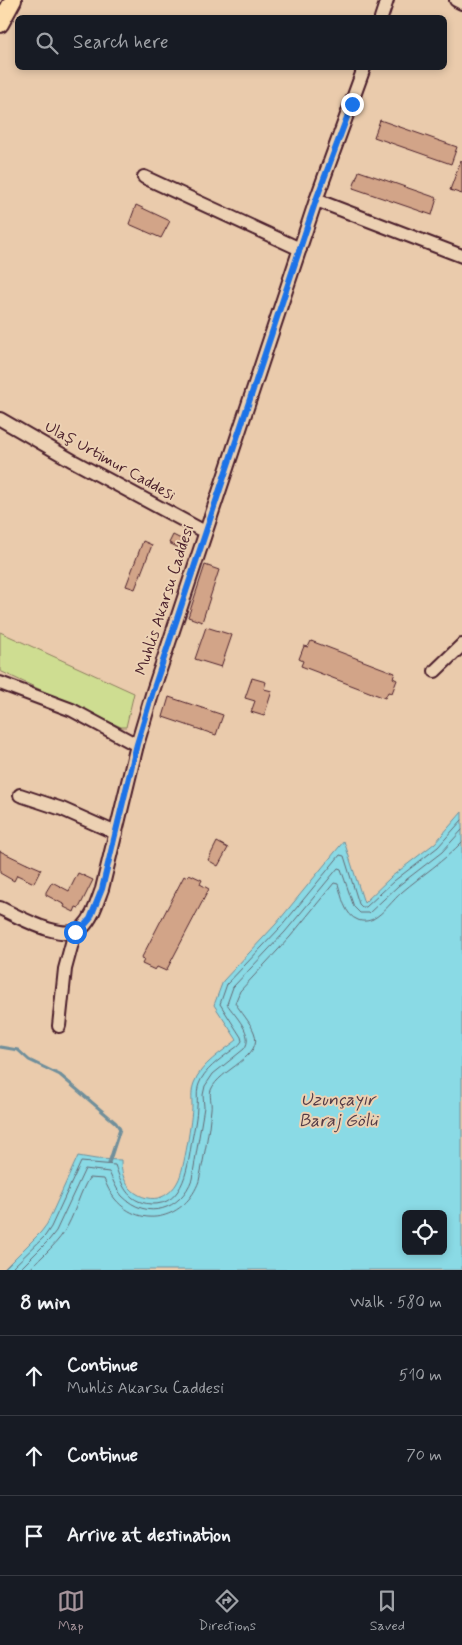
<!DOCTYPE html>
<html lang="en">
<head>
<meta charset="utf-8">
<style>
  :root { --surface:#171b24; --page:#20242c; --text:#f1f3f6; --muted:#9ea1a6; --line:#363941; --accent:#a6949b }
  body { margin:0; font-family:Mynerve,sans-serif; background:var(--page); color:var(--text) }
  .controls { position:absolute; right:15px; bottom:15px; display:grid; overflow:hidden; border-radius:8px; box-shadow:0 2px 8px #0003 }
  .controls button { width:45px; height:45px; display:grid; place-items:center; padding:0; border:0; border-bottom:1px solid var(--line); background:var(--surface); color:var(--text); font:25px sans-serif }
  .stop { position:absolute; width:15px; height:15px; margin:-11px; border:4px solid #1a73e8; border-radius:50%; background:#fff }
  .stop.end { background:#1a73e8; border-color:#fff; box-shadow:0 1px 5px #0008 }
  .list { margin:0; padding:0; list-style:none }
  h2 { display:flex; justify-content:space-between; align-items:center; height:65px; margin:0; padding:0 20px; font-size:21px }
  h2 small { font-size:16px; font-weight:400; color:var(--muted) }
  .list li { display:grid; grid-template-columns:32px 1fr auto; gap:15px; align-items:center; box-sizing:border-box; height:80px; padding:0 20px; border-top:1px solid var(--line) }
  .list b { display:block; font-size:19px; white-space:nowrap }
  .list p { margin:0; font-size:16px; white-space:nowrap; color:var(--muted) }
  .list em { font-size:16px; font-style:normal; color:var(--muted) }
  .icon { flex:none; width:28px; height:28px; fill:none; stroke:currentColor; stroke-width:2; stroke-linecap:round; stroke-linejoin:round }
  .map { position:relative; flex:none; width:462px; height:1270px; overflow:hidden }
  .search { position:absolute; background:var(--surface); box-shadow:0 2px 8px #0003; left:15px; right:15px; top:15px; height:55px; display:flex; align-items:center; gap:12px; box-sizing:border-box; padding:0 18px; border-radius:8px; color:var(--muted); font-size:19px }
  .sheet { height:305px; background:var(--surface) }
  nav { display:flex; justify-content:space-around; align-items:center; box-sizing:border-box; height:70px; border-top:1px solid var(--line); background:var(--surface); font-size:14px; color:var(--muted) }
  nav a { display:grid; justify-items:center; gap:2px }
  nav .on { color:var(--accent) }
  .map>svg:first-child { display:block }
  .green { fill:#cedd91; stroke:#8c7e5e }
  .water { fill:#8adae5; stroke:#708f9b; fill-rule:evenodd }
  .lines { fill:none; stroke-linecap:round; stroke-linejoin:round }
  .shore { stroke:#646a75; stroke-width:1 }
  .stream { stroke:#708f9b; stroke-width:3 }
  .building { fill:#d2a488; stroke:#4a1f2b }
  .minor-casing { stroke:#4a1f2b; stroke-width:16 }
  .major-casing { stroke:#4a1f2b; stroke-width:20 }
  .minor { stroke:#ecd1b3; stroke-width:12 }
  .major { stroke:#fcdcac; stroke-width:16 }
  .route { stroke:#1a73e8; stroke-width:6 }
  .labels { text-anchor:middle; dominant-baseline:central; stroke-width:4; stroke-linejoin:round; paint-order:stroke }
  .street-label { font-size:16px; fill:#4a1f2b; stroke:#ecd1b3 }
  .water-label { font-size:18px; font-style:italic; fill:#543b47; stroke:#ecd1b3 }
</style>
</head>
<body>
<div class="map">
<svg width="462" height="1270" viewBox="0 0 462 1270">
  <rect width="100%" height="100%" fill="#eacbac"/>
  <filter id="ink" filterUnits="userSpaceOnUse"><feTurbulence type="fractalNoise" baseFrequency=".02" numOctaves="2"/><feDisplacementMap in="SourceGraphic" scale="10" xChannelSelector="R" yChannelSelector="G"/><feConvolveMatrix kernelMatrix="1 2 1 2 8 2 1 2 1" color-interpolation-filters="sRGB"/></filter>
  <g filter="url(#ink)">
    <!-- green -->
    <polygon class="green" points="0,632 134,693 126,727 121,727 0,671"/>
    <!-- water -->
    <path class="water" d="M 462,812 L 462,1270 L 3,1270 L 41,1232 L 47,1224 L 78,1156 L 96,1159 L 121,1160 C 121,1170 123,1180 130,1188 C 137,1196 148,1200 158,1198 C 167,1196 174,1189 178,1181 C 184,1171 192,1119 192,1106 C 192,1098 191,1091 194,1083 C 201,1064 222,1052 237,1040 L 214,1005 L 223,981 L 276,924 L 344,841 L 364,903 L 391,877 L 435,843 ZM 406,1214 L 443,1214 L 443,1251 L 406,1251 Z"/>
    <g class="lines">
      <!-- shore -->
      <g class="shore">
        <path d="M 10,1270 L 45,1236 L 51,1227 L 81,1162 L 115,1165 C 122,1184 126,1202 151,1204 C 185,1206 188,1164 192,1140 C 194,1129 197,1117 197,1106 C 198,1098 196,1092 199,1084 C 204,1070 219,1060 231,1051 C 235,1048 239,1046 242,1041 L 241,1037 L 220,1004 L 227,984 L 280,928 L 340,855 L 344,856 L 359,904 L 362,907 L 366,907 L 394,881 L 438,847 L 462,820"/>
        <path d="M 19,1270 L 49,1240 L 56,1231 L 85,1169 L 109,1172 C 113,1180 116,1189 122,1196 C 147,1221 181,1210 192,1179 L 204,1107 L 203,1095 L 205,1086 L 213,1074 L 244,1049 C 255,1035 235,1016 227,1004 L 233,987 L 285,932 L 338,868 L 341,869 L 354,907 L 360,913 L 369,913 L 398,886 L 442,852 L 462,830"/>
        <path d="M 29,1270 C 43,1255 59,1243 68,1225 C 76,1210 80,1192 89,1178 L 104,1179 C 107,1186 110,1193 115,1199 C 142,1231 186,1218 199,1181 C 204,1157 209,1133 211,1109 C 212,1102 209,1096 211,1090 C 219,1069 265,1057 254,1032 C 250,1022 241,1012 235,1003 L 240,991 L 290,937 L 334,883 L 338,884 C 342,896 344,915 358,920 C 363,922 369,921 373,919 C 384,913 393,900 402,892 C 422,875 444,861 462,842"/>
      </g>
      <!-- stream -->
      <polyline class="stream" points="0,1047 18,1050 29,1060 60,1075 116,1123 120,1129 109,1163"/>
    </g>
    <!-- building -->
    <g class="building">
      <polygon points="380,120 457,147 451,164 374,137"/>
      <polygon points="461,160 462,161 462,194 450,190"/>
      <polygon points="359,171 437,198 432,215 353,188"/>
      <polygon points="136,205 170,221 161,238 129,224"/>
      <polygon points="173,535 183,540 179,548 169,543"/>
      <polygon points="143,541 152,545 135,589 126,586"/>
      <polygon points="205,565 219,570 202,622 188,617"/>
      <polygon points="206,627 232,635 221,667 195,659"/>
      <polygon points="311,641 395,673 393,678 397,680 392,693 388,692 385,698 301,666 303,661 299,659 304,646 308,647"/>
      <polygon points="252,678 266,682 264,689 272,691 264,716 251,712 255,701 245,698"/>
      <polygon points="169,697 223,715 216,735 163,717"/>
      <polygon points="217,842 228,848 218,866 208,860"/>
      <polygon points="0,851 27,864 27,863 41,869 34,883 17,875 14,881 0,873"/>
      <polygon points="78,873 93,880 79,908 76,907 74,912 64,907 65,905 46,895 46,892 52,882 69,891"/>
      <polygon points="189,874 202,880 200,884 209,889 166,971 157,967 155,970 142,964 144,960 141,959 184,876 187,878"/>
    </g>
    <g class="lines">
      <defs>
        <g id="minor">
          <polyline points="456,0 462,3"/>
          <polyline points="381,18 387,0"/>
          <polyline points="144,177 300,249"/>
          <polyline points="316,200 462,256"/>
          <polyline points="0,419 73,461 205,532"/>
          <polyline points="435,671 462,645"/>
          <polyline points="0,683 72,710 137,745"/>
          <polyline points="20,795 62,809 116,833"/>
          <path d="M 0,908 C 19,917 66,944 83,927 C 93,917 97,902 102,889 L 137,745 L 153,691 L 316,200 L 364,68"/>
          <polyline points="59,1026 65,969 75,932"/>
        </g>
        <polyline id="major" points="0,24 13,0"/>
      </defs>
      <!-- minor casing -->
      <use href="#minor" class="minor-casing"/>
      <!-- major casing -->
      <use href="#major" class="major-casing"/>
      <!-- minor -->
      <use href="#minor" class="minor"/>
      <!-- major -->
      <use href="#major" class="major"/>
    </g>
  </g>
  <g class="lines" filter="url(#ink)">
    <!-- route -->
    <polyline class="route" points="75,932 83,927 90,919 102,889 137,744 153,691 316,200 352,104"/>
  </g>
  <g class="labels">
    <!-- street labels -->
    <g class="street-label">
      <text transform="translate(110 461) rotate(29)">Ulaş Urtimur Caddesi</text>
      <text transform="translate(165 600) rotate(-72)">Muhlis Akarsu Caddesi</text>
    </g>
    <!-- water labels -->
    <g class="water-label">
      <text x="338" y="1100">Uzunçayır<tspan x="338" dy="21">Baraj Gölü</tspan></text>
    </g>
  </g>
</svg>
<div class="controls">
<button><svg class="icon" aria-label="locate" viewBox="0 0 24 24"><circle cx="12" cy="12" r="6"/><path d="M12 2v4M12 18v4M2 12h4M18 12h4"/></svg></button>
</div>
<div class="stop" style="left:75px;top:932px"></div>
<div class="stop end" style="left:352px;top:104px"></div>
<div class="search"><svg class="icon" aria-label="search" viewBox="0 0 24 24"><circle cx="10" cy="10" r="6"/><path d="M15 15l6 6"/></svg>Search here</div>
</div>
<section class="sheet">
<h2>8 min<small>Walk · 580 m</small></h2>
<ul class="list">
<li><svg class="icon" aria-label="ahead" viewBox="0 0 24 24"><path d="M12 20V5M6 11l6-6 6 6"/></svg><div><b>Continue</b><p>Muhlis Akarsu Caddesi</p></div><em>510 m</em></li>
<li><svg class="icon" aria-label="ahead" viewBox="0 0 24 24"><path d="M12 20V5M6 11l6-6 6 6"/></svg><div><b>Continue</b></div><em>70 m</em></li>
<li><svg class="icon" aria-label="arrive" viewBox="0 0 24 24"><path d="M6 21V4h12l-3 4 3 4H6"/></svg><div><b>Arrive at destination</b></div></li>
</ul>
</section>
<nav>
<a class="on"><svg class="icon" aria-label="map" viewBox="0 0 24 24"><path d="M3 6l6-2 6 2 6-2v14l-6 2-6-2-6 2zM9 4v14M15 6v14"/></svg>Map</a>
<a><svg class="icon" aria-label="directions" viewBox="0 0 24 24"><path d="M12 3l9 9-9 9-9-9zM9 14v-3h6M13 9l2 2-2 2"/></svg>Directions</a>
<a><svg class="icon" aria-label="saved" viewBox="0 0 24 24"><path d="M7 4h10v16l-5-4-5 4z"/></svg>Saved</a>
</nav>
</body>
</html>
